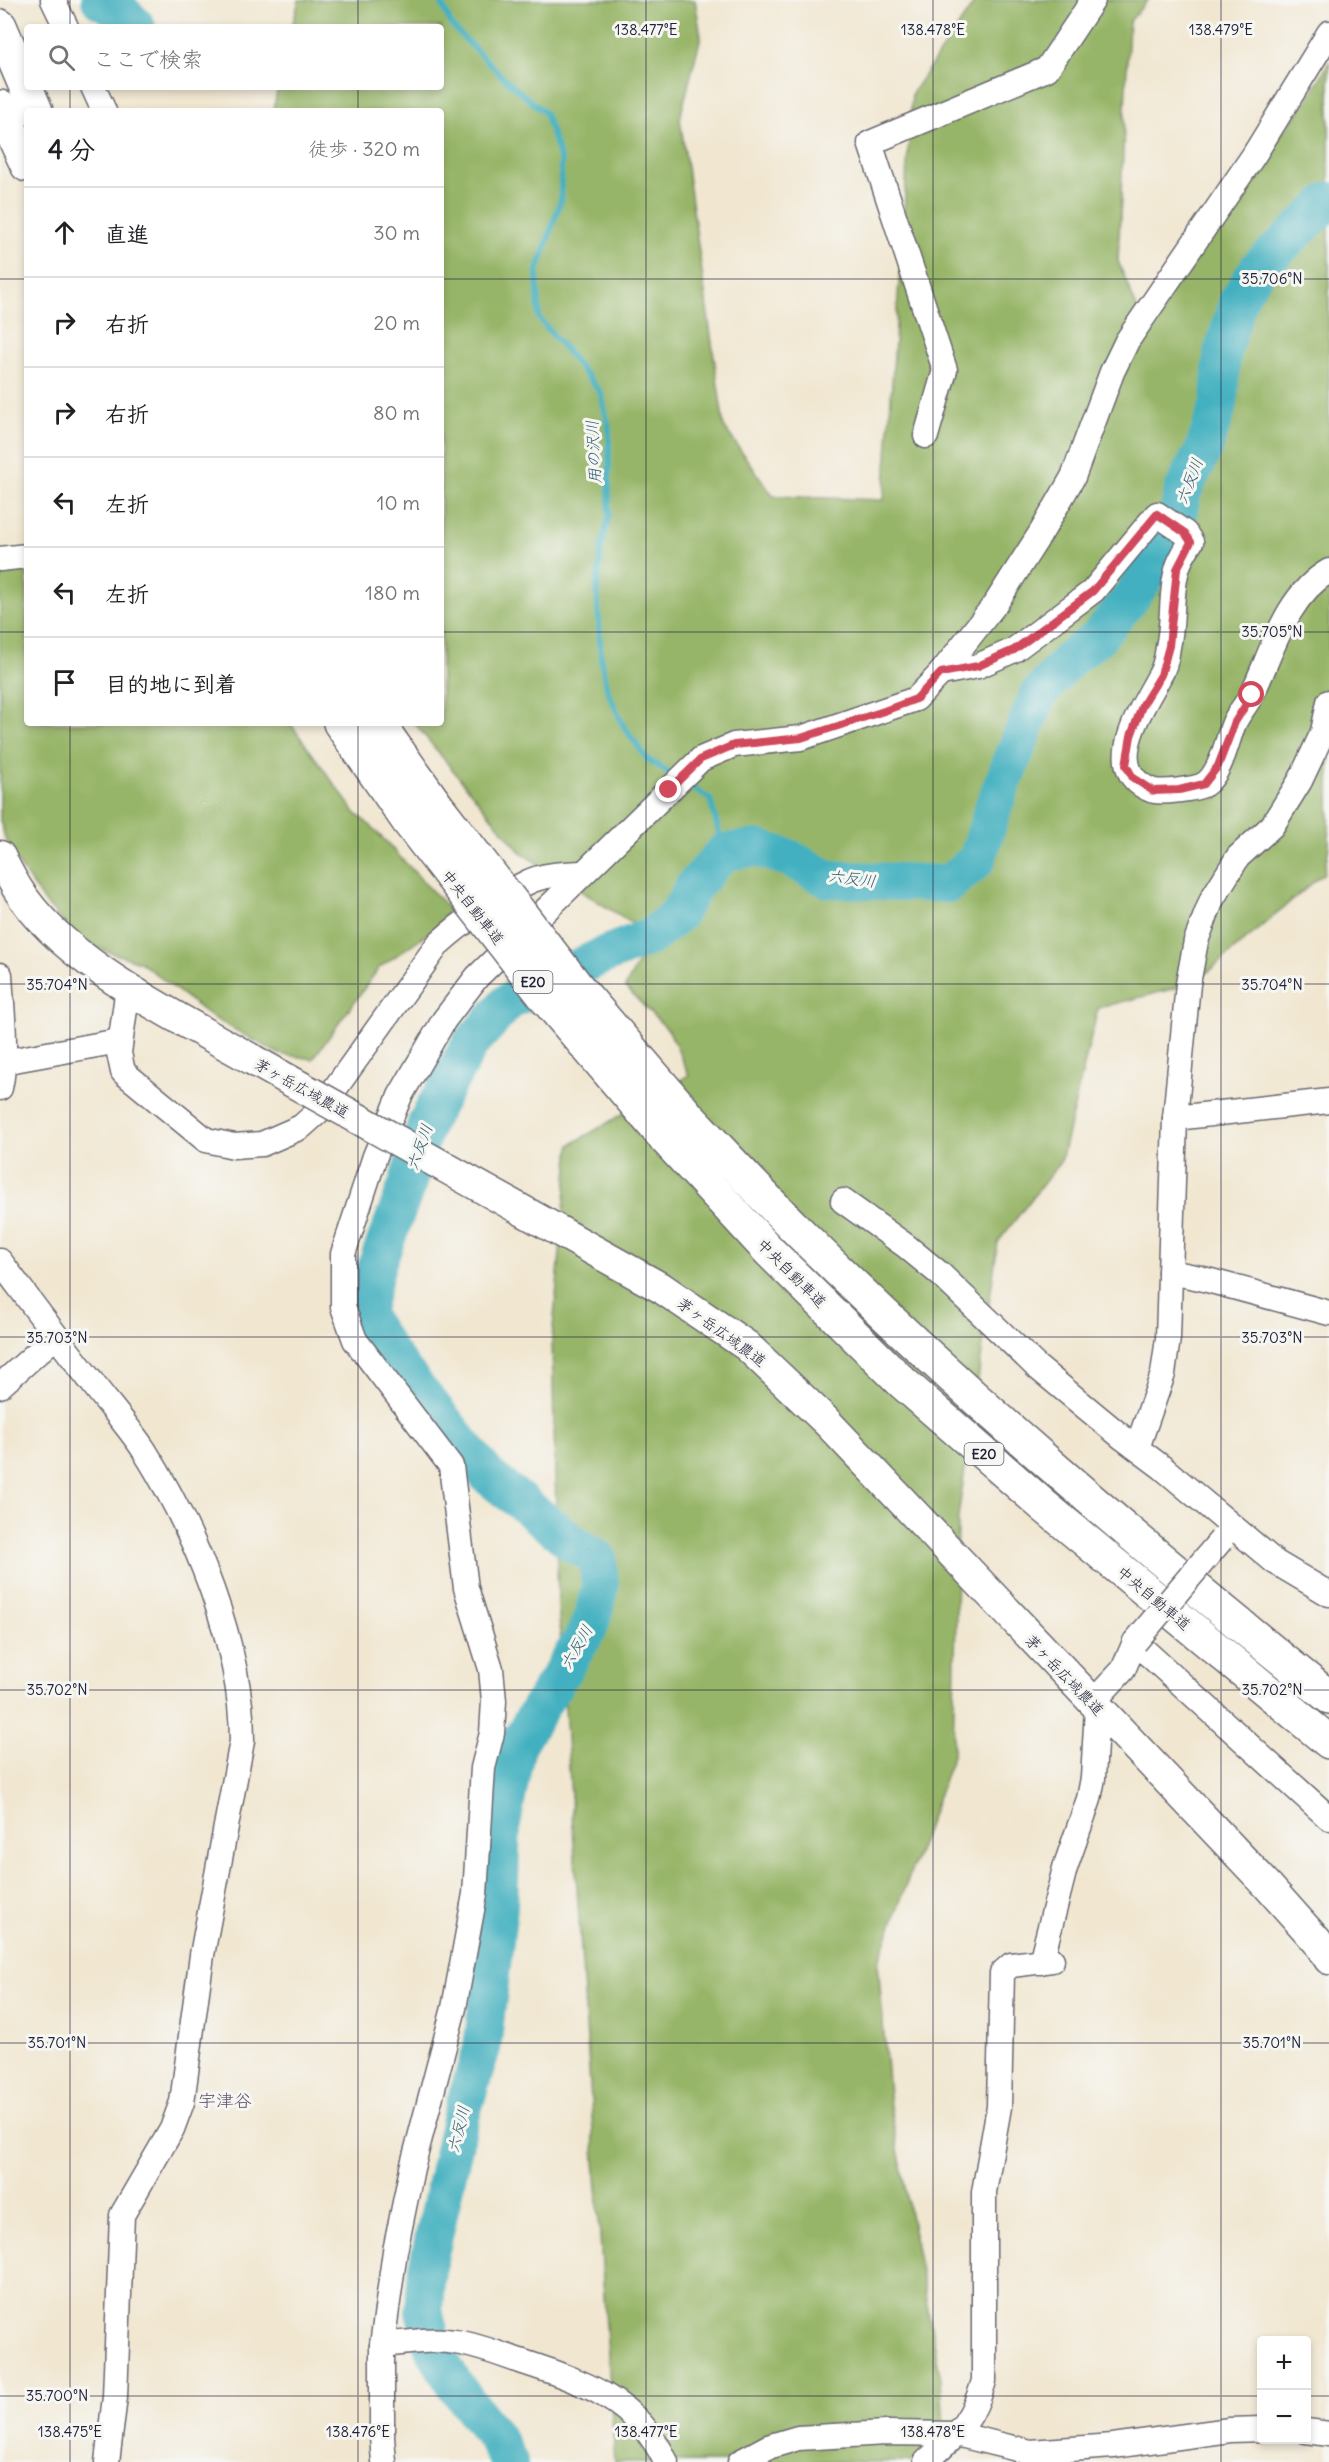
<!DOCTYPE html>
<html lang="ja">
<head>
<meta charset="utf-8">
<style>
  :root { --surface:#fff; --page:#f2f2f2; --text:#202124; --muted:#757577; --line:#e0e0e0 }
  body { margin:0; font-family:Delius,"Klee One",sans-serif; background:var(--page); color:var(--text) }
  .controls { position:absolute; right:18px; bottom:18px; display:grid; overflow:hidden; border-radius:6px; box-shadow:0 3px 9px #0003 }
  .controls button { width:54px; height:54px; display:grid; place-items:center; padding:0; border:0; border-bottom:2px solid var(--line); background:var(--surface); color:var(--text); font:30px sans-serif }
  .stop { position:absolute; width:18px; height:18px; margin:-14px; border:4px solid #d1495b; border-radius:50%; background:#fff }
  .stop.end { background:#d1495b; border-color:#fff; box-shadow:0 2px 6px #0008 }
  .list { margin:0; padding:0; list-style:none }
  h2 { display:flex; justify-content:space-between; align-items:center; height:78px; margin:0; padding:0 24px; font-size:26px }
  h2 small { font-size:20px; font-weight:400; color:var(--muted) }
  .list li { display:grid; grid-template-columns:39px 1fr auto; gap:18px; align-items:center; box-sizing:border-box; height:90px; padding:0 24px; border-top:2px solid var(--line) }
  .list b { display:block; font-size:22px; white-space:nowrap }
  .list em { font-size:20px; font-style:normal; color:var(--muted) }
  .icon { flex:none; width:33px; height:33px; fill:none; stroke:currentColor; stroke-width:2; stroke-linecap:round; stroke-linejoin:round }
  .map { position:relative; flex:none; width:1329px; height:2462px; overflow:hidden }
  .search { position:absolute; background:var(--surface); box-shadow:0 3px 9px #0003; left:24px; top:24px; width:420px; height:66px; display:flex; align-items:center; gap:15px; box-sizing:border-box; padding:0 21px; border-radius:6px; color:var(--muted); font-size:22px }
  .panel { position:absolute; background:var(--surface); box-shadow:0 3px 9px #0003; left:24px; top:108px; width:420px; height:618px; border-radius:6px }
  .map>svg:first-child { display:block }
  .forest { fill:#97b568; stroke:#5c6c52; stroke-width:1.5 }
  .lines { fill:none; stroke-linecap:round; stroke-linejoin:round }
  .stream { stroke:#43b0c0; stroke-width:6 }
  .river { stroke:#43b0c0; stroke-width:38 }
  .minor-casing { stroke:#6a6770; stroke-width:27 }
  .tertiary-casing { stroke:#6a6770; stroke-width:33 }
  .motorway-casing { stroke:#6a6770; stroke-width:36 }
  .minor { stroke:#fff; stroke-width:24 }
  .tertiary { stroke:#fff; stroke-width:30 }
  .motorway { stroke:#fff; stroke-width:33 }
  .minor-bridge-casing { stroke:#6a6770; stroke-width:27; stroke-linecap:butt }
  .tertiary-bridge-casing { stroke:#6a6770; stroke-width:33; stroke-linecap:butt }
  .motorway-bridge-casing { stroke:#6a6770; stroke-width:36; stroke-linecap:butt }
  .minor-bridge { stroke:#fff; stroke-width:24 }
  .tertiary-bridge { stroke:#fff; stroke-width:30 }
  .motorway-bridge { stroke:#fff; stroke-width:33 }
  .route { stroke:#d1495b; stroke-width:8 }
  .ticks { fill:none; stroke:#22223b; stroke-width:1.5; stroke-opacity:0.45 }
  .labels { text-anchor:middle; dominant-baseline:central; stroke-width:6; stroke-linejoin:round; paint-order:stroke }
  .shield { fill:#f6f6f2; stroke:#626272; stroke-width:1.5 }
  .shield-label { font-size:14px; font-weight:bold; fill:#22223b }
  .street-label { font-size:15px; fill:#22223b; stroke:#f6f6f2 }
  .water-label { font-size:16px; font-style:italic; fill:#2f5b70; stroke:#f6f6f2 }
  .quarter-label { font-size:18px; fill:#61516c; stroke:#f6f6f2 }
  .ticks-label { font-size:15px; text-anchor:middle; fill:#22223b; stroke:#f6f6f2; stroke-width:6; stroke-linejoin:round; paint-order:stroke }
</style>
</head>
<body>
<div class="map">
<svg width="1329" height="2462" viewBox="0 0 1329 2462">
  <rect width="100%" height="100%" fill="#f6f6f2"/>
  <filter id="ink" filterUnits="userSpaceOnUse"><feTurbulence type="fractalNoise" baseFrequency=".0167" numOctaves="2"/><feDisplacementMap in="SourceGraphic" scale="12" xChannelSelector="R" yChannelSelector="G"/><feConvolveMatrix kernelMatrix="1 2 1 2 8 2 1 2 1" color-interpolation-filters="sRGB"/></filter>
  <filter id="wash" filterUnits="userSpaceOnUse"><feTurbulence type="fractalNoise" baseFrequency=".008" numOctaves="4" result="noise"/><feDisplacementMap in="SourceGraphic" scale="24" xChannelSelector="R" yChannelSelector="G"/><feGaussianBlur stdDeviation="1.35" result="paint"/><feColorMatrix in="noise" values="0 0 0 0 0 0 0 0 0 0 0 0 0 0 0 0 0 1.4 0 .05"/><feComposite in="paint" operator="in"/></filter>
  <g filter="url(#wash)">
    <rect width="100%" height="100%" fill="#f1e7d1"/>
    <!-- forest -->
    <g class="forest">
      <polygon points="299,0 695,0 701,36 680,118 724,427 773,496 884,500 912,93 976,0 1148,0 1129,22 1118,261 1141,318 1307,101 1329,62 1329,846 1324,873 1195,983 1098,1008 1061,1161 998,1242 958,1517 953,1755 878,1963 890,2106 941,2380 946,2462 615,2462 558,1602 552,1339 570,1145 689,1075 669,1031 625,987 652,936 521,853 415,724 441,723 441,111 273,111 278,87 441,87 441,27 292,27"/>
      <polygon points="27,569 27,723 290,723 356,814 371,826 450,910 435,928 379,968 313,1059 279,1054 212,1017 140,962 82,943 42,899 8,848 0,821 0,571"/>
    </g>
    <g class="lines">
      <!-- stream -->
      <g class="stream">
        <polyline points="440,0 452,26 507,81 545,113 561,160 561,200 537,272 539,318 601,393 609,429 609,516 601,548 597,588 601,659 607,689 623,725 647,759 676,777"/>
        <polyline points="684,783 710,799 724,852"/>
      </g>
      <!-- river -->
      <g class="river">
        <polyline points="100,0 121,11 137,27"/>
        <polyline points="509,2462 497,2440 454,2384 433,2348 424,2310 427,2268 460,2119 482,2048 499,1907 502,1824 517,1745 590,1626 600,1588 598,1558 575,1545 488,1476 390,1354 365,1314 377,1264 407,1185 427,1121 471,1043 509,1001 604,955 652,936 678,914 694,886 724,852 756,848 789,858 828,879 948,884 977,860 994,805 1038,695 1070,659 1097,638 1131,598 1161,554 1179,510 1183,490 1203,451 1219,403 1222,354 1238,300 1258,268 1329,201"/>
      </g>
    </g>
  </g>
  <g filter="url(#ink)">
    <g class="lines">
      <defs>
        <g id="minor">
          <polyline points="53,0 66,27"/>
          <polyline points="93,87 104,111"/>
          <polyline points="926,436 945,370 870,143 1047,69 1093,0"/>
          <polyline points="0,559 27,556"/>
          <path d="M 941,673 L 978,666 L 1014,650 L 1045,627 L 1093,591 L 1157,514 L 1185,533 L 1191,542 C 1186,550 1179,560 1177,570 C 1170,594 1174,622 1168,647 C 1167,656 1164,669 1159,677 C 1142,709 1100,769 1151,790 C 1159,794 1197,789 1205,784 C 1221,773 1227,740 1234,723 C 1239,712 1248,703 1253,692 C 1273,650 1286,596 1329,571"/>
          <path d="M 0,975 C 2,1012 8,1051 0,1088"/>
          <path d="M 128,987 L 119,1053 L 123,1072 L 206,1140 L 234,1146 L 262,1144 L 301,1127 L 319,1111 L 439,943 C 461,923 501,895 528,882 C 544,874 565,874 583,873"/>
          <polyline points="3,1062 119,1041"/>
          <polyline points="1175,1118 1329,1101"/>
          <polyline points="843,1201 906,1246 940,1274 1037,1367 1123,1438 1163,1468 1275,1562 1329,1594"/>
          <path d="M 0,1261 C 30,1301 60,1342 91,1381 C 108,1404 128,1426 144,1450 C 195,1531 242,1645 242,1741 L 202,1955 L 182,2102 L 172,2129 L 122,2215 L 115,2397 L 107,2462"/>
          <polyline points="1170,1272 1200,1278 1329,1313"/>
          <polyline points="0,1386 56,1336"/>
          <polyline points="1137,1448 1163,1374 1168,1338 1175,1118 1188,984 1196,941 1212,899 1238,857 1272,826 1300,781 1323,732 1329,702"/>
          <polyline points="1092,1703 1123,1670 1135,1642 1329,1818"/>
          <polyline points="1041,1962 1065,1868 1089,1799 1093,1778 1097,1709"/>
          <path d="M 382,2345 C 405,2343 432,2338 455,2342 C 476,2345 497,2353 517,2360 C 578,2380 637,2398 666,2462"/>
          <polyline points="1306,2431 1329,2434"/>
          <polyline points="384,2462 382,2437 382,2345 395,2251 412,2168 454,2008 475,1894 483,1768 492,1733 494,1701 491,1669 466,1588 451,1466 355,1340 343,1307 343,1254 375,1156 400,1096 444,1020 477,977 701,759 734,745 801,738 916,699 941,673 996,603 1042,531 1073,477 1112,372 1127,341 1254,155 1329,33"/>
          <polyline points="740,2462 768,2447 798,2438 886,2433 956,2434 1030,2452 1113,2446 1230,2430 1262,2429"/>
          <path d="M 926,2462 C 958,2432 971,2425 984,2381 L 984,2192 L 999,2107 L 1002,1973 L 1011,1965 L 1052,1960"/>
        </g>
        <g id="tertiary">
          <path d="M 0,856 C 5,867 11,878 17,888 C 63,963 178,1017 253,1060"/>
          <polyline points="663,1289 747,1346 826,1421 1268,1886 1317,1941 1329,1959"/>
        </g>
        <g id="motorway">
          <polyline points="0,26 36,111"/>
          <polyline points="0,107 27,165"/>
          <polyline points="340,723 408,821"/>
          <polyline points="378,723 434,802"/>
          <path d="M 689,1117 C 724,1154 759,1192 795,1228 C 963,1395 1145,1549 1329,1697"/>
          <polyline points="665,1138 770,1252 903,1383 1044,1506 1329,1742"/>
        </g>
      </defs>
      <!-- minor casing -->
      <use href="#minor" class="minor-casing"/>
      <!-- tertiary casing -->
      <use href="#tertiary" class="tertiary-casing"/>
      <!-- motorway casing -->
      <use href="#motorway" class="motorway-casing"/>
      <!-- minor -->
      <use href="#minor" class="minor"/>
      <!-- tertiary -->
      <use href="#tertiary" class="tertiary"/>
      <!-- motorway -->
      <use href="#motorway" class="motorway"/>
      <defs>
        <polyline id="minor-bridge" points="1135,1642 1221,1540"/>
        <polyline id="tertiary-bridge" points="253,1060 663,1289"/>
        <g id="motorway-bridge">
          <polyline points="434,802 579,989 689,1117"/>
          <polyline points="408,821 548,1001 665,1138"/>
        </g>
      </defs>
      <!-- minor-bridge casing -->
      <use href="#minor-bridge" class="minor-bridge-casing"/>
      <!-- tertiary-bridge casing -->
      <use href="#tertiary-bridge" class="tertiary-bridge-casing"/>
      <!-- motorway-bridge casing -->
      <use href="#motorway-bridge" class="motorway-bridge-casing"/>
      <!-- minor-bridge -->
      <use href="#minor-bridge" class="minor-bridge"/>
      <!-- tertiary-bridge -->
      <use href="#tertiary-bridge" class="tertiary-bridge"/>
      <!-- motorway-bridge -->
      <use href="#motorway-bridge" class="motorway-bridge"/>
    </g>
  </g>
  <g class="lines" filter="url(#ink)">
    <!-- route -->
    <polyline class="route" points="669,790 701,759 734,745 801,738 884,711 916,699 941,673 978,666 1014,650 1093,591 1157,514 1185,533 1191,542 1177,569 1169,646 1161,675 1142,706 1131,736 1126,765 1133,778 1153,791 1179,790 1204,784 1218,766 1235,722 1252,695"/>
  </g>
  <!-- ticks -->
  <path class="ticks" d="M 70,0 L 70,27M 358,0 L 358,27M 646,0 L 646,2462M 933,0 L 933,2462M 1221,0 L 1221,2462M 70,87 L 70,111M 358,87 L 358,111M 0,279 L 27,279M 441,279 L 1329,279M 0,632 L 27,632M 441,632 L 1329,632M 70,723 L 70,2462M 358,723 L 358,2462M 0,984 L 1329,984M 0,1337 L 1329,1337M 0,1690 L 1329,1690M 0,2043 L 1329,2043M 0,2396 L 1262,2396M 1306,2396 L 1329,2396"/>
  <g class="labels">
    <!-- shield labels -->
    <g class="shield">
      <rect x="513.5" y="971" width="39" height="22" rx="4.5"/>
      <rect x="964.5" y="1443" width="39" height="22" rx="4.5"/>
    </g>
    <g class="shield-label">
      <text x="533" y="982">E20</text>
      <text x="984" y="1454">E20</text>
    </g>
    <!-- street labels -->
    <g class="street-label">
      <text transform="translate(473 907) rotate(52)">中央自動車道</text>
      <text transform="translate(302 1088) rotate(29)">茅ヶ岳広域農道</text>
      <text transform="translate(792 1273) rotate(45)">中央自動車道</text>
      <text transform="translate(722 1332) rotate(36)">茅ヶ岳広域農道</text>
      <text transform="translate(1154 1598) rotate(40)">中央自動車道</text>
      <text transform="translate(1065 1675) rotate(46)">茅ヶ岳広域農道</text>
    </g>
    <!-- water labels -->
    <g class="water-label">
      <text transform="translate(593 452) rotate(-93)">用の沢川</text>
      <text transform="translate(1189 481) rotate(-69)">六反川</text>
      <text transform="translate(852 878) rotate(7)">六反川</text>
      <text transform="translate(419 1147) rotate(-70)">六反川</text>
      <text transform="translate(576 1647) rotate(-60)">六反川</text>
      <text transform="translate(458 2129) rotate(-76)">六反川</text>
    </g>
    <!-- quarter labels -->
    <g class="quarter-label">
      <text x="225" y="2100">宇津谷</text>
    </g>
  </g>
  <g class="ticks-label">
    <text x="646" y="35">138.477°E</text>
    <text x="933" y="35">138.478°E</text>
    <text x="1221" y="35">138.479°E</text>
    <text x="1272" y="284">35.706°N</text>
    <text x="1272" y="637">35.705°N</text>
    <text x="57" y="990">35.704°N</text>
    <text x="1272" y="990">35.704°N</text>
    <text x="57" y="1343">35.703°N</text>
    <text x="1272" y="1343">35.703°N</text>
    <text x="57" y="1695">35.702°N</text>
    <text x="1272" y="1695">35.702°N</text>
    <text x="57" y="2048">35.701°N</text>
    <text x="1272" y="2048">35.701°N</text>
    <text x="57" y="2401">35.700°N</text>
    <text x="70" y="2437">138.475°E</text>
    <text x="358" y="2437">138.476°E</text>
    <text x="646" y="2437">138.477°E</text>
    <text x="933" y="2437">138.478°E</text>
  </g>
</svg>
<div class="controls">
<button>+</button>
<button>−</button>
</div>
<div class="stop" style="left:1252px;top:695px"></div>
<div class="stop end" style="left:669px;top:790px"></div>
<div class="search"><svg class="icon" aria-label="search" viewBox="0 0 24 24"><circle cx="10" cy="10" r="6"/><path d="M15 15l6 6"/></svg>ここで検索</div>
<section class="panel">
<h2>4 分<small>徒歩 · 320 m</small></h2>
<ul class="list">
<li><svg class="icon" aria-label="ahead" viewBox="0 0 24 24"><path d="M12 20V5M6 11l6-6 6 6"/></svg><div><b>直進</b></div><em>30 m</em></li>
<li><svg class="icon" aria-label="right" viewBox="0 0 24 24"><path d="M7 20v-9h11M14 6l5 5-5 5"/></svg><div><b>右折</b></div><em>20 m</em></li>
<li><svg class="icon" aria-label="right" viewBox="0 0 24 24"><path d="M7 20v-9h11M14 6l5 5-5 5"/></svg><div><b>右折</b></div><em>80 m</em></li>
<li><svg class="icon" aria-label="left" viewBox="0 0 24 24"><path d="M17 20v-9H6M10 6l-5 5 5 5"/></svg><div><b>左折</b></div><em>10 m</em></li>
<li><svg class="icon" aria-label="left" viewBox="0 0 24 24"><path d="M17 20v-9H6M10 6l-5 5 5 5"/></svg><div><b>左折</b></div><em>180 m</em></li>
<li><svg class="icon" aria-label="arrive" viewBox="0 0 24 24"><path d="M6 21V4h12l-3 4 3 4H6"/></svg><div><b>目的地に到着</b></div></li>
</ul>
</section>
</div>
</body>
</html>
